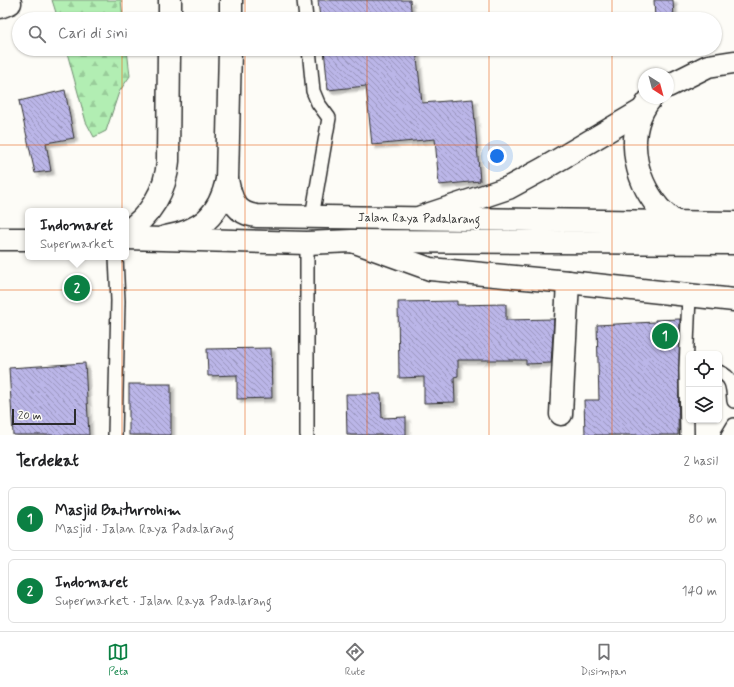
<!DOCTYPE html>
<html lang="id">
<head>
<meta charset="utf-8">
<style>
  :root { --surface:#fff; --page:#f2f2f2; --text:#202124; --muted:#757577; --line:#e0e0e0; --accent:#0b8043 }
  body { margin:0; font-family:Mynerve,sans-serif; background:var(--page); color:var(--text) }
  .controls { position:absolute; right:12px; bottom:12px; display:grid; overflow:hidden; border-radius:6px; box-shadow:0 1px 3px #0004 }
  .controls button { width:36px; height:36px; display:grid; place-items:center; padding:0; border:0; border-bottom:1px solid var(--line); background:var(--surface); color:var(--text); font:20px sans-serif }
  .compass { position:absolute; left:638px; top:68px; width:36px; height:36px; border-radius:50%; background:var(--surface); box-shadow:0 1px 3px #0004; rotate:144deg }
  .scale { position:absolute; left:12px; bottom:10px; width:64px; box-sizing:border-box; padding-left:4px; border:2px solid #2b2b2b; border-top:0; font-size:11px; line-height:14px; white-space:nowrap; color:#2b2b2b; -webkit-text-stroke:3px #fdfcf7; paint-order:stroke }
  .you { position:absolute; left:497px; top:156px; width:14px; height:14px; margin:-10px; border:3px solid #fff; border-radius:50%; background:#1a73e8; box-shadow:0 0 0 6px #1a73e833 }
  .badge { display:grid; place-items:center; width:26px; height:26px; border-radius:50%; background:var(--accent); color:#fff; font-size:13px; font-weight:700 }
  .pin { position:absolute; translate:-50% -50%; border:2px solid #fff; box-shadow:0 1px 4px #0006 }
  .popup { position:absolute; left:25px; top:208px; width:104px; height:52px; box-sizing:border-box; display:grid; place-content:center; border-radius:6px; background:var(--surface); filter:drop-shadow(0 1px 3px #0005); font-size:13px; white-space:nowrap; color:var(--muted) }
  .popup b { font-size:15px; color:var(--text) }
  .popup::after { content:''; position:absolute; left:50%; top:100%; margin-left:-8px; border:8px solid transparent; border-top-color:var(--surface) }
  .list { margin:0; padding:0; list-style:none }
  h2 { display:flex; justify-content:space-between; align-items:center; height:52px; margin:0; padding:0 16px; font-size:17px }
  h2 small { font-size:13px; font-weight:400; color:var(--muted) }
  .list li { display:grid; grid-template-columns:26px 1fr auto; gap:12px; align-items:center; box-sizing:border-box; height:64px; margin:0 8px 8px; padding:0 8px; border:1px solid var(--line); border-radius:6px }
  .list b { display:block; font-size:15px; white-space:nowrap }
  .list p { margin:0; font-size:13px; white-space:nowrap; color:var(--muted) }
  .list em { font-size:13px; font-style:normal; color:var(--muted) }
  .icon { flex:none; width:22px; height:22px; fill:none; stroke:currentColor; stroke-width:2; stroke-linecap:round; stroke-linejoin:round }
  .map { position:relative; flex:none; width:734px; height:435px; overflow:hidden }
  .search { position:absolute; background:var(--surface); box-shadow:0 1px 3px #0004; left:12px; right:12px; top:12px; height:44px; display:flex; align-items:center; gap:10px; box-sizing:border-box; padding:0 14px; border-radius:22px; color:var(--muted); font-size:15px }
  .sheet { height:196px; background:var(--surface) }
  nav { display:flex; justify-content:space-around; align-items:center; box-sizing:border-box; height:56px; border-top:1px solid var(--line); background:var(--surface); font-size:11px; color:var(--muted) }
  nav a { display:grid; justify-items:center; gap:2px }
  nav .on { color:var(--accent) }
  .map>svg:first-child { display:block }
  .forest { fill:url(#forest-firs); stroke:#6e8c6f }
  .building { fill:url(#building-back-hatch); stroke:#2b2b2b; filter:url(#shadow) }
  .lines { fill:none; stroke-linecap:round; stroke-linejoin:round }
  .service-casing { stroke:#2b2b2b; stroke-width:16 }
  .minor-casing { stroke:#2b2b2b; stroke-width:25 }
  .secondary-casing { stroke:#2b2b2b; stroke-width:25 }
  .trunk-casing { stroke:#2b2b2b; stroke-width:25 }
  .service { stroke:#fdfcf7; stroke-width:13 }
  .minor { stroke:#fdfcf7; stroke-width:22 }
  .secondary { stroke:#fdfcf7; stroke-width:22 }
  .trunk { stroke:#fdfcf7; stroke-width:22 }
  .grid { fill:none; stroke:#e8590c; stroke-width:1; stroke-opacity:0.55 }
  .labels { text-anchor:middle; dominant-baseline:central; stroke-width:3.5; stroke-linejoin:round; paint-order:stroke }
  .street-label { font-size:12px; fill:#2b2b2b; stroke:#fdfcf7 }
</style>
</head>
<body>
<div class="map">
<svg width="734" height="435" viewBox="0 0 734 435">
  <defs>
    <pattern id="forest-firs" width="22" height="20" patternUnits="userSpaceOnUse"><rect width="22" height="20" fill="#b2eeb3"/><path d="M5 1l3.5 6h-7zM16 11l3.5 6h-7z" fill="#99cc9a"/></pattern>
    <pattern id="building-back-hatch" width="6" height="6" patternUnits="userSpaceOnUse"><rect width="6" height="6" fill="#bbb6e8"/><path d="M-1 5l2 2M0 0l6 6M5-1l2 2" fill="none" stroke="#9894bc"/></pattern>
    <filter id="shadow"><feDropShadow dx="3.5" dy="3.5" stdDeviation="1" flood-color="#0004"/></filter>
  </defs>
  <rect width="100%" height="100%" fill="#fdfcf7"/>
  <filter id="ink" filterUnits="userSpaceOnUse"><feTurbulence type="fractalNoise" baseFrequency=".025" numOctaves="2"/><feDisplacementMap in="SourceGraphic" scale="8" xChannelSelector="R" yChannelSelector="G"/><feConvolveMatrix kernelMatrix="1 2 1 2 8 2 1 2 1" color-interpolation-filters="sRGB"/></filter>
  <g filter="url(#ink)">
    <!-- forest -->
    <g class="forest">
      <polygon points="52,0 121,0 123,19 58,19"/>
      <polygon points="66,49 127,49 130,76 119,92 106,131 94,137 86,122"/>
    </g>
    <!-- building -->
    <g class="building">
      <polygon points="318,0 410,0 412,19 320,19"/>
      <polygon points="654,0 673,0 674,19 655,19"/>
      <polygon points="324,49 416,49 422,103 473,99 480,181 439,185 435,139 372,145 366,86 328,90"/>
      <polygon points="65,90 74,138 46,143 51,171 35,173 19,101"/>
      <polygon points="457,301 457,305 506,304 506,320 554,319 551,363 526,364 526,360 458,360 458,376 454,377 455,402 424,403 424,377 399,378 398,302"/>
      <polygon points="680,319 678,435 585,435 584,400 599,400 597,325 655,322 655,320"/>
      <polygon points="271,348 272,398 237,399 237,375 208,376 207,349"/>
      <polygon points="85,363 89,435 13,435 9,368"/>
      <rect x="129" y="384" width="42" height="51"/>
      <polygon points="346,394 381,394 382,418 406,417 406,435 347,435"/>
    </g>
    <g class="lines">
      <defs>
        <g id="service">
          <polyline points="304,0 306,19"/>
          <polyline points="309,49 313,91 318,103 329,118 312,217"/>
          <polyline points="307,243 307,435"/>
          <path d="M 719,372 C 733,377 733,388 734,401"/>
          <polyline points="115,435 118,301 116,257"/>
          <polyline points="687,435 686,369 689,296"/>
          <polyline points="728,435 734,425"/>
        </g>
        <g id="minor">
          <polyline points="0,7 10,3"/>
          <polyline points="668,86 708,66 734,62"/>
          <path d="M 651,98 C 624,131 634,178 659,208 C 664,213 670,218 675,222"/>
          <polyline points="421,217 508,188 543,169 641,111"/>
          <polyline points="355,242 430,269 568,282 734,300"/>
          <polyline points="561,414 568,282"/>
        </g>
        <g id="secondary">
          <polyline points="170,19 170,0"/>
          <polyline points="231,19 231,0"/>
          <path d="M 126,232 C 150,216 166,191 168,161 L 169,49"/>
          <path d="M 165,237 C 201,231 219,216 227,180 L 230,49"/>
        </g>
        <g id="trunk">
          <path d="M 227,180 C 231,200 236,214 257,216 L 734,223"/>
          <polyline points="126,238 307,243 352,241 734,243"/>
          <polyline points="0,239 28,239"/>
        </g>
      </defs>
      <!-- service casing -->
      <use href="#service" class="service-casing"/>
      <!-- minor casing -->
      <use href="#minor" class="minor-casing"/>
      <!-- secondary casing -->
      <use href="#secondary" class="secondary-casing"/>
      <!-- trunk casing -->
      <use href="#trunk" class="trunk-casing"/>
      <!-- service -->
      <use href="#service" class="service"/>
      <!-- minor -->
      <use href="#minor" class="minor"/>
      <!-- secondary -->
      <use href="#secondary" class="secondary"/>
      <!-- trunk -->
      <use href="#trunk" class="trunk"/>
    </g>
  </g>
  <!-- grid -->
  <path class="grid" d="M 122,0 L 122,19M 245,0 L 245,19M 367,0 L 367,19M 489,0 L 489,19M 612,0 L 612,19M 122,49 L 122,435M 245,49 L 245,435M 367,49 L 367,435M 489,49 L 489,435M 612,49 L 612,435M 0,145 L 734,145M 0,290 L 734,290"/>
  <g class="labels">
    <!-- street labels -->
    <g class="street-label">
      <text transform="translate(419 219) rotate(1)">Jalan Raya Padalarang</text>
    </g>
  </g>
</svg>
<div class="controls">
<button><svg class="icon" aria-label="locate" viewBox="0 0 24 24"><circle cx="12" cy="12" r="6"/><path d="M12 2v4M12 18v4M2 12h4M18 12h4"/></svg></button>
<button><svg class="icon" aria-label="layers" viewBox="0 0 24 24"><path d="M12 4l9 5-9 5-9-5zM3 14l9 5 9-5"/></svg></button>
</div>
<svg class="compass" viewBox="-18 -18 36 36"><path d="M0-13l5 13h-10z" fill="#e53935"/><path d="M0 13l5-13h-10z" fill="#757577"/></svg>
<div class="scale">20 m</div>
<div class="you"></div>
<div class="pin badge" style="left:665px;top:336px">1</div>
<div class="pin badge" style="left:77px;top:288px">2</div>
<div class="popup"><b>Indomaret</b>Supermarket</div>
<div class="search"><svg class="icon" aria-label="search" viewBox="0 0 24 24"><circle cx="10" cy="10" r="6"/><path d="M15 15l6 6"/></svg>Cari di sini</div>
</div>
<section class="sheet">
<h2>Terdekat<small>2 hasil</small></h2>
<ul class="list">
<li><span class="badge">1</span><div><b>Masjid Baiturrohim</b><p>Masjid · Jalan Raya Padalarang</p></div><em>80 m</em></li>
<li><span class="badge">2</span><div><b>Indomaret</b><p>Supermarket · Jalan Raya Padalarang</p></div><em>140 m</em></li>
</ul>
</section>
<nav>
<a class="on"><svg class="icon" aria-label="map" viewBox="0 0 24 24"><path d="M3 6l6-2 6 2 6-2v14l-6 2-6-2-6 2zM9 4v14M15 6v14"/></svg>Peta</a>
<a><svg class="icon" aria-label="directions" viewBox="0 0 24 24"><path d="M12 3l9 9-9 9-9-9zM9 14v-3h6M13 9l2 2-2 2"/></svg>Rute</a>
<a><svg class="icon" aria-label="saved" viewBox="0 0 24 24"><path d="M7 4h10v16l-5-4-5 4z"/></svg>Disimpan</a>
</nav>
</body>
</html>
